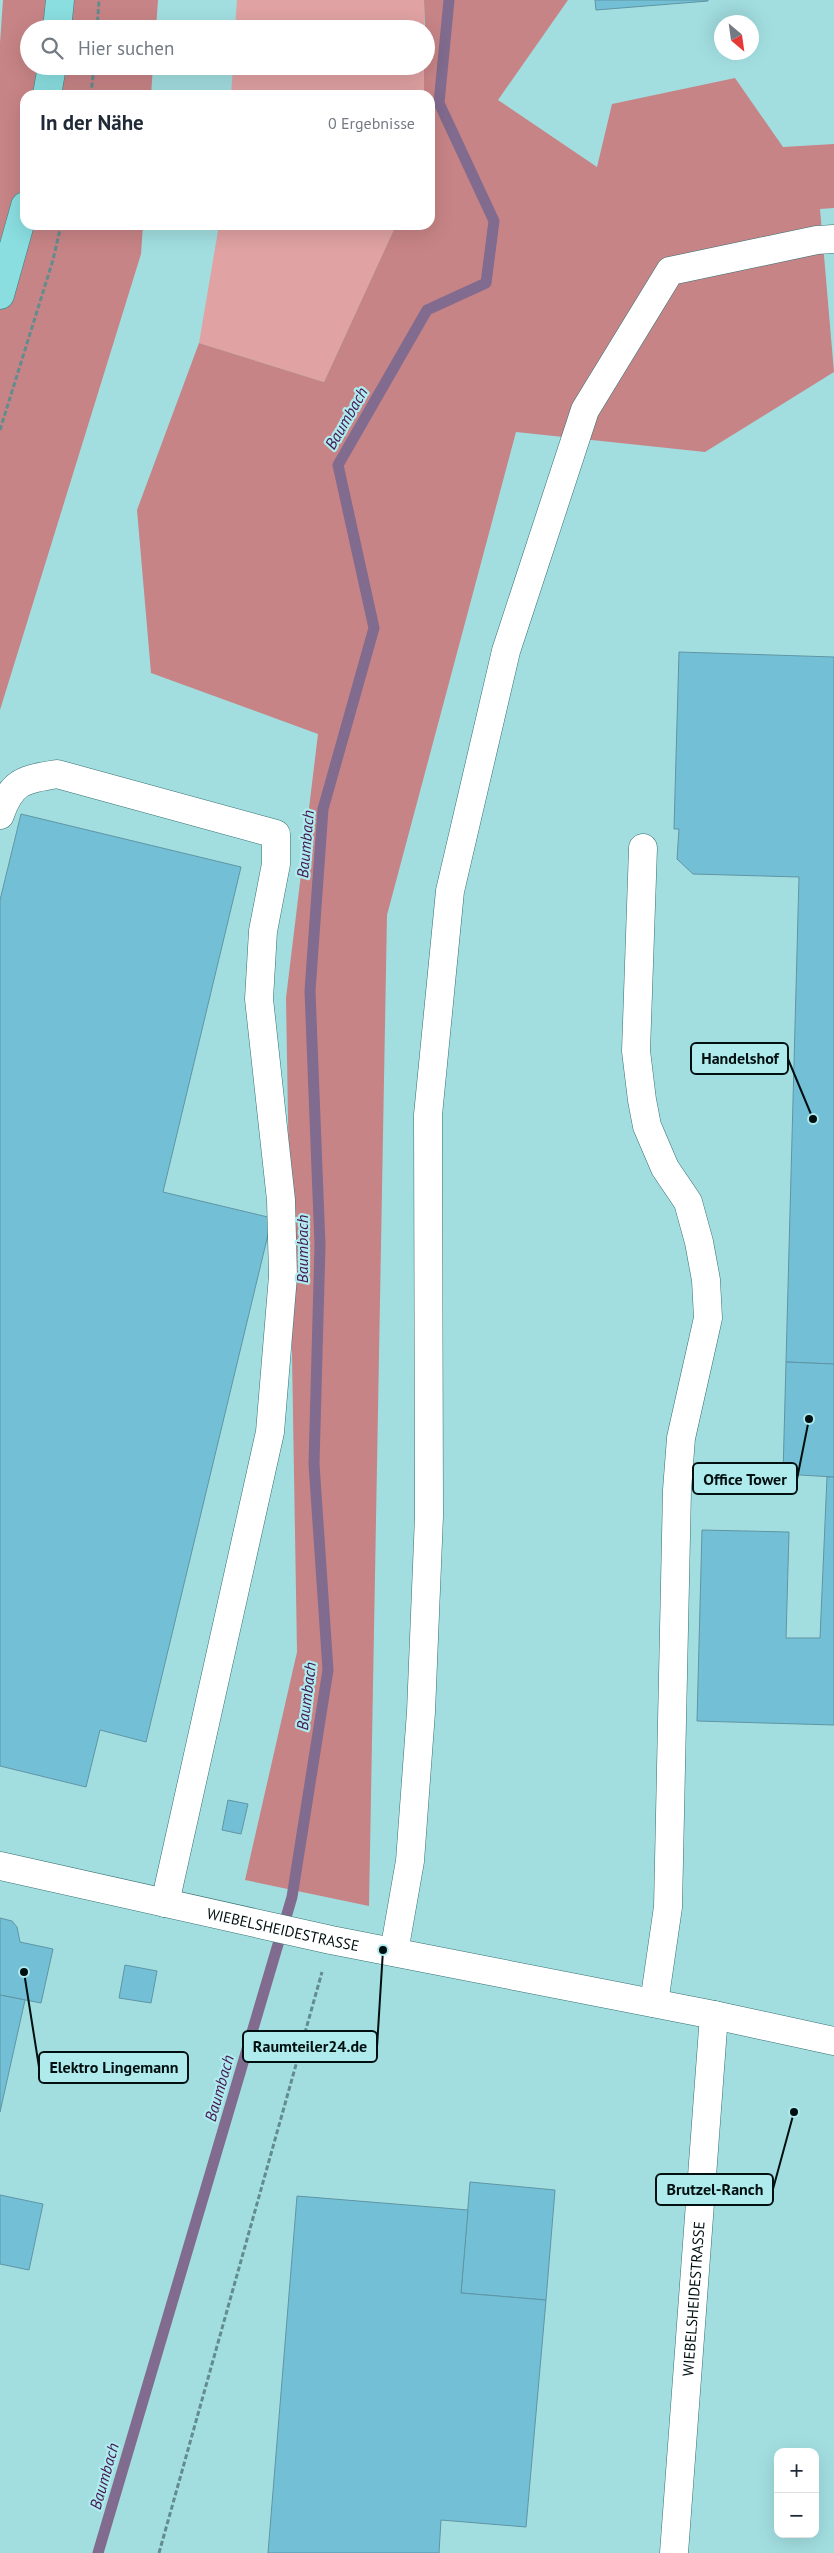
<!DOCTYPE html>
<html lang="de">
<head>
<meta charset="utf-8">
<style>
  :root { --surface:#fff; --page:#f2f2f3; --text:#1f2937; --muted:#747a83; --line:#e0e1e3 }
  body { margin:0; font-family:"PT Sans",sans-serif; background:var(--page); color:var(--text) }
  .controls { position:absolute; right:15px; bottom:15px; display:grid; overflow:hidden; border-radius:10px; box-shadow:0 5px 20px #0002 }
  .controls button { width:45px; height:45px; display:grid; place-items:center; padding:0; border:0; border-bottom:1px solid var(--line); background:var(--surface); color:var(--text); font:25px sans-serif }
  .compass { position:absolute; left:714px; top:15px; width:45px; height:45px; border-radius:50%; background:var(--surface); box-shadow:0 5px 20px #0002; rotate:151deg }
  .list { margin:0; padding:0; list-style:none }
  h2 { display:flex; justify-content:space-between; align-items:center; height:65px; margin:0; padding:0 20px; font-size:21px }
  h2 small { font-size:16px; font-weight:400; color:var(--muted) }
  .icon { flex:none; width:28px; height:28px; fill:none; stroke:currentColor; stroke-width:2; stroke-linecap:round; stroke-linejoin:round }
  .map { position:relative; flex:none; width:834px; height:2553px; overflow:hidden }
  .search { position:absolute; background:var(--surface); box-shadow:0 5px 20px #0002; left:20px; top:20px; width:415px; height:55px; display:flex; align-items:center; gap:12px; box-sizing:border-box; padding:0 18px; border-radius:28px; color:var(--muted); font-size:19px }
  .panel { position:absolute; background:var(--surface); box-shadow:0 5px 20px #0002; left:20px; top:90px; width:415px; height:140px; border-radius:15px }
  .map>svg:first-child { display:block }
  .green { fill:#e0a2a3 }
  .forest { fill:#c78486 }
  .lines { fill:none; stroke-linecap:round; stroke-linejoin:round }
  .stream { stroke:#816b8e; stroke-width:11 }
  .building { fill:#73c0d6; stroke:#5f95a4 }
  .minor-casing { stroke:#346f71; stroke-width:29 }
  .major-casing { stroke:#27878a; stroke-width:29 }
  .path { stroke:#628c8e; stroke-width:3; stroke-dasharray:5 2.5; stroke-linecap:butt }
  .minor { stroke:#fff; stroke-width:28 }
  .major { stroke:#8adee0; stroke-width:28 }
  .labels { text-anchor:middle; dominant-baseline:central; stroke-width:4.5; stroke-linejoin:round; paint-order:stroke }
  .street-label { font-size:15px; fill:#000f10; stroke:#afebed }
  .water-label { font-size:16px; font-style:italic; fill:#441451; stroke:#afebed }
  .leader { fill:none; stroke:#000f10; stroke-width:2 }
  .callout-dot { fill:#000f10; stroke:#afebed; stroke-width:2 }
  .callout { fill:#afebed; stroke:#000f10; stroke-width:2 }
  .callout-label { font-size:16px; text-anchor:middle; font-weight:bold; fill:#000f10 }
</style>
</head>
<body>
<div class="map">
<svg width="834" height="2553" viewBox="0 0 834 2553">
  <rect width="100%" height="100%" fill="#a2dee0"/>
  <!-- green -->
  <g class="green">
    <polygon points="237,0 424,0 424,29 235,29"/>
    <polygon points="233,66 424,66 424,95 231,95"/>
    <polygon points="219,225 396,225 324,382 199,343"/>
  </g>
  <!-- forest -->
  <g class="forest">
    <polygon points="3,0 158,0 156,29 29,29 29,66 153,66 151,95 25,95 25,225 143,225 141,254 0,710 0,43"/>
    <path d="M 424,0 L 568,0 L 498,100 L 597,167 L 612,104 L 735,78 L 783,147 L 834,144 L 834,208 L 820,209 L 834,372 L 705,452 L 516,432 L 387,915 L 369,1906 L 245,1880 L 297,1652 L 286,998 L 318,734 L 151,673 L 137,510 L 199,343 L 324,382 L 396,225 L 430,225 L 430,149 C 435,139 430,109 430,95 L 424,95 L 424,66 L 426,66 Z"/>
  </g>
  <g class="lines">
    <!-- stream -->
    <polyline class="stream" points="98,2553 292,1897 328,1670 314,1464 320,1245 310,991 323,809 374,628 338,465 427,310 486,283 494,221 439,103 449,0"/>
  </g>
  <!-- building -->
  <g class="building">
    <polygon points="595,0 708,0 708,1 596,10"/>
    <polygon points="679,652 834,657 834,1364 786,1362 799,877 693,874 677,859 679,829 674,829"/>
    <polygon points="21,814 241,867 163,1192 272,1218 146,1742 100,1730 86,1787 0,1766 0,900"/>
    <polygon points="786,1362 834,1364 834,1477 783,1474"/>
    <polygon points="827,1477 834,1477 834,1725 697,1721 702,1530 789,1532 786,1638 820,1638"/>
    <polygon points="228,1800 248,1804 241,1834 222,1830"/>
    <polygon points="0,1918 12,1921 17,1927 20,1942 53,1949 41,2003 0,1995"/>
    <polygon points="125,1965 157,1971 151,2003 119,1998"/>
    <polygon points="0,1995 25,2000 0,2112"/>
    <polygon points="470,2182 555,2190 546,2300 461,2293"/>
    <polygon points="0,2195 43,2204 29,2270 0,2264"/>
    <polygon points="297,2196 468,2210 461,2293 546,2300 526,2527 441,2520 439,2553 268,2553"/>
  </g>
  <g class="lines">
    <defs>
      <g id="minor">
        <path d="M 0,815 C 11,781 25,779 57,774 L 276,834 L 276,864 L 263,931 L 259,999 L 281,1200 L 283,1276 L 270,1432 L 165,1903"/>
        <polyline points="643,848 636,1051 642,1100 647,1126 665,1168 688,1202 699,1242 706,1280 708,1318 681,1438 677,1490 668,1907 654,2003"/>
        <path id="s1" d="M 0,1866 L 331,1940 L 714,2015 L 834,2041"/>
        <polyline points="394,1952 410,1861 421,1712 429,1516 428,1115 450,891 506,651 585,410 670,271 817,240 834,239"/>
        <path id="s2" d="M 674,2553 L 714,2015"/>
      </g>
      <g id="major">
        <polyline points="57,29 60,0"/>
        <polyline points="47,95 52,66"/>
        <polyline points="0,295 25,206"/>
      </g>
    </defs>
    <!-- minor casing -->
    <use href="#minor" class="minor-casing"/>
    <!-- major casing -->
    <use href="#major" class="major-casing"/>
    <!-- path -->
    <g class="path">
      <polyline points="97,29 99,0"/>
      <polyline points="91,95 94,66"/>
      <polyline points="0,430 53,260 61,225"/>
      <polyline points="159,2553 322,1972"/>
    </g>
    <!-- minor -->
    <use href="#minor" class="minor"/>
    <!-- major -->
    <use href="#major" class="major"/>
  </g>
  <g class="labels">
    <!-- street labels -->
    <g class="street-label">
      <text stroke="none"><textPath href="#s1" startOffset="290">WIEBELSHEIDESTRASSE</textPath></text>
      <text stroke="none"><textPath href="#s2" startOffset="255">WIEBELSHEIDESTRASSE</textPath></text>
    </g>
    <!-- water labels -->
    <g class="water-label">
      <text transform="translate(346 418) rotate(-60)">Baumbach</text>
      <text transform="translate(305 844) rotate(-85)">Baumbach</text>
      <text transform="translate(302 1249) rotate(-90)">Baumbach</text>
      <text transform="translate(306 1696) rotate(-83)">Baumbach</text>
      <text transform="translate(219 2088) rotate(-74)">Baumbach</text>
      <text transform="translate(104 2476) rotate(-74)">Baumbach</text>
    </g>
  </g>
  <!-- callouts -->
  <path class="leader" d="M813 1119L788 1059M809 1419L797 1479M383 1950L377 2047M24 1972L39 2067M794 2112L773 2189"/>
  <g class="callout-dot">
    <circle cx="813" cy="1119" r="5"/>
    <circle cx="809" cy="1419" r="5"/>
    <circle cx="383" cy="1950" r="5"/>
    <circle cx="24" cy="1972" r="5"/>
    <circle cx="794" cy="2112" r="5"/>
  </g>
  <g class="callout">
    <rect x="691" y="1043" width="97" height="31" rx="5"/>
    <rect x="693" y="1463" width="104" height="31" rx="5"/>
    <rect x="243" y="2031" width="134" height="31" rx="5"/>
    <rect x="39" y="2052" width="149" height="31" rx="5"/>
    <rect x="656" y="2174" width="117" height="31" rx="5"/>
  </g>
  <g class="callout-label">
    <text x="740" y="1064">Handelshof</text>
    <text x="745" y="1485">Office Tower</text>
    <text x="310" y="2052">Raumteiler24.de</text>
    <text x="114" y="2073">Elektro Lingemann</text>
    <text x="715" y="2195">Brutzel-Ranch</text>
  </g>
</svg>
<div class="controls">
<button>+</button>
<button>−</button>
</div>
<svg class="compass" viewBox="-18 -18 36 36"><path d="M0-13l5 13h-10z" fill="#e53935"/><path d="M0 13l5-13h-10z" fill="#747a83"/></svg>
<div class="search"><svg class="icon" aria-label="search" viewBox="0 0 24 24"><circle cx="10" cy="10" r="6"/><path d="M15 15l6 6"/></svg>Hier suchen</div>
<section class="panel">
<h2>In der Nähe<small>0 Ergebnisse</small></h2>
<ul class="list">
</ul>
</section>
</div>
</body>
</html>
